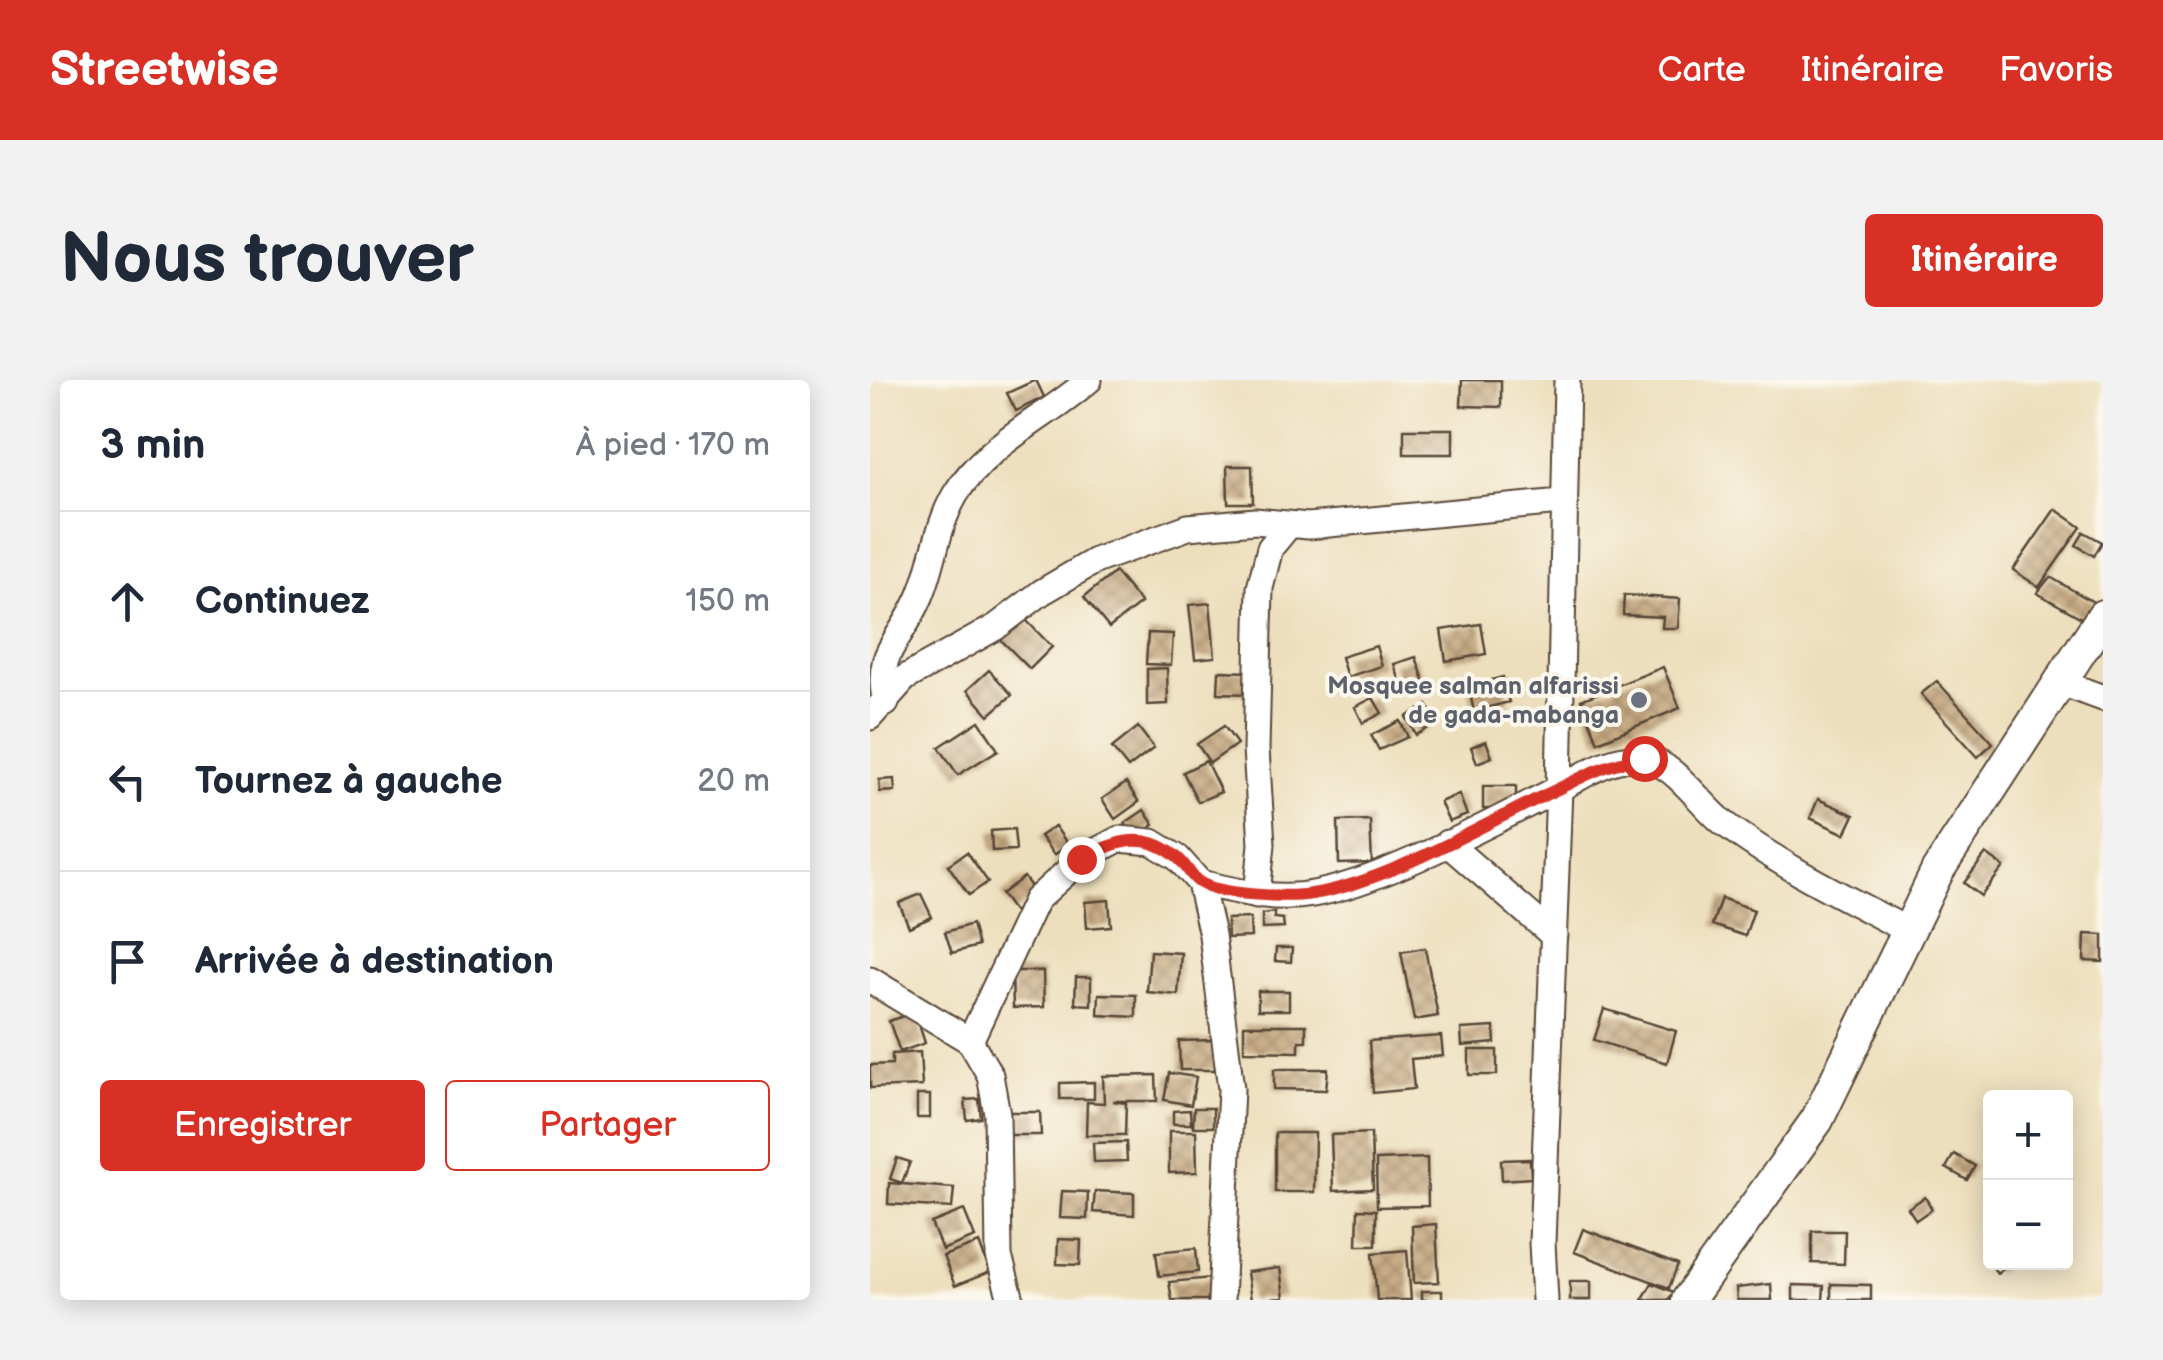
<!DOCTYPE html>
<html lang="fr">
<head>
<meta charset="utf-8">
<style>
  :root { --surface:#fff; --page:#f2f2f3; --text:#1f2937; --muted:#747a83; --line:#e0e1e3; --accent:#d93025 }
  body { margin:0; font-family:"Balsamiq Sans",sans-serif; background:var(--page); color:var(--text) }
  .controls { position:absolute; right:30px; bottom:30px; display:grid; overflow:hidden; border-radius:10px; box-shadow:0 5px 25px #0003 }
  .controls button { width:90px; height:90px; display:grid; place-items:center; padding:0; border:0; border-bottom:2px solid var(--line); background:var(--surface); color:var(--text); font:50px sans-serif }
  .stop { position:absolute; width:30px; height:30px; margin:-22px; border:8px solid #d93025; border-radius:50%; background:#fff }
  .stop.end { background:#d93025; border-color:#fff; box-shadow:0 2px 10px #0008 }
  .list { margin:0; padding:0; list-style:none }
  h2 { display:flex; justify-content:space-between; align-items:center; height:130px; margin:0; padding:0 40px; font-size:42px }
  h2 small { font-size:32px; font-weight:400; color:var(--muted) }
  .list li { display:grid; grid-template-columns:65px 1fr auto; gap:30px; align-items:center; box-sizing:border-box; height:180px; padding:0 40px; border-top:2px solid var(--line) }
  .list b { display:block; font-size:38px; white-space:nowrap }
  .list em { font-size:32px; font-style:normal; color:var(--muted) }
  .actions { display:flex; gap:20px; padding:30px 40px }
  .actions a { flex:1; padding:22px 0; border:2px solid var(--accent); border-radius:10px; text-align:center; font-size:35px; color:var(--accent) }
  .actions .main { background:var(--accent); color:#fff }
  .icon { flex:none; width:55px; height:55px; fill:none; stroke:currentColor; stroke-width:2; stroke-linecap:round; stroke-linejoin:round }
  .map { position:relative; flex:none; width:1233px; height:920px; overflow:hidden; border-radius:10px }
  header { display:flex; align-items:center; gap:60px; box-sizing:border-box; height:140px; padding:0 50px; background:var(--accent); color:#fff }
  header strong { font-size:48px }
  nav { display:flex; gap:55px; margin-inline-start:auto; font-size:35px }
  .intro { display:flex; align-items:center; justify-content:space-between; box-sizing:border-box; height:240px; padding:0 60px }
  h1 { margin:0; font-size:70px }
  .button { padding:25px 45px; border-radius:10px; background:var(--accent); color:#fff; font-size:35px; font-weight:700 }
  main { display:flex; gap:60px; padding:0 60px }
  aside { flex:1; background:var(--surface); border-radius:10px; box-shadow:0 5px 25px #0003 }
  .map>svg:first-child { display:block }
  .building { fill:url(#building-cross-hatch) }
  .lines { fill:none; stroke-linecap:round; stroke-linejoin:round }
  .minor-casing { stroke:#564536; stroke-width:29 }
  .tertiary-casing { stroke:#564536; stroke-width:36 }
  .minor { stroke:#fff; stroke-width:25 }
  .tertiary { stroke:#fff; stroke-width:32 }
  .route { stroke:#d93025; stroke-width:12 }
  .worship-dot { fill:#6b7280; stroke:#fbf7ec; stroke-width:4 }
  .labels { text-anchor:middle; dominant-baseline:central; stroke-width:8; stroke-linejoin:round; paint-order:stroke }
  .worship-label { font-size:25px; font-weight:bold; fill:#5b616d; stroke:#fbf7ec; text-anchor:end }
</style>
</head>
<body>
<header>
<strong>Streetwise</strong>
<nav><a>Carte</a><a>Itinéraire</a><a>Favoris</a></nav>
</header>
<div class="intro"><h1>Nous trouver</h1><a class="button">Itinéraire</a></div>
<main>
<aside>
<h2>3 min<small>À pied · 170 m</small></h2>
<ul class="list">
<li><svg class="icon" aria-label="ahead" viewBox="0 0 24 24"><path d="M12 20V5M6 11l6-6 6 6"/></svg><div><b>Continuez</b></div><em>150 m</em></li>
<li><svg class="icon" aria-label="left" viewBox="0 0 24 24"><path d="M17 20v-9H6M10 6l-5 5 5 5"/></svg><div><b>Tournez à gauche</b></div><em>20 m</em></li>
<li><svg class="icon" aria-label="arrive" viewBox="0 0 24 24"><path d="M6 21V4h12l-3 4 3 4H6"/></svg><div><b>Arrivée à destination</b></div></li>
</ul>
<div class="actions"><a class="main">Enregistrer</a><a>Partager</a></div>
</aside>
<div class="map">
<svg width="1233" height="920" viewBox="0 0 1233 920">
  <defs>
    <pattern id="building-cross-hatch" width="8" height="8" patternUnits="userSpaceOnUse" patternTransform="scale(2.5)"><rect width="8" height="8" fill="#c7aa84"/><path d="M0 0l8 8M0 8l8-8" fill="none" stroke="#a38b6b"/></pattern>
  </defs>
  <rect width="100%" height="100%" fill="#fbf7ec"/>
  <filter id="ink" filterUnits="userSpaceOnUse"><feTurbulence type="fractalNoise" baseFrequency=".01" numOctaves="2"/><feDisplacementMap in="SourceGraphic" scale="20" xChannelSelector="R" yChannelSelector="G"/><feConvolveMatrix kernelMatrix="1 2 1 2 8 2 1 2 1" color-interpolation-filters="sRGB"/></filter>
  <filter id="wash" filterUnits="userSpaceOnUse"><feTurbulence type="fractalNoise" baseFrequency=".0048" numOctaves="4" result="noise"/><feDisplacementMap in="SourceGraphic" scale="40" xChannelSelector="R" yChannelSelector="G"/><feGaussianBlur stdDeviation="2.25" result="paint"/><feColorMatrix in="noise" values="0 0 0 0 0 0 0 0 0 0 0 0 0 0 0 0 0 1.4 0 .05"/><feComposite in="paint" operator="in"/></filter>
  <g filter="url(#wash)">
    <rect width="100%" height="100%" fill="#eddfbd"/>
    <g id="blocks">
      <!-- building -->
      <g class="building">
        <polygon points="166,0 174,17 146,31 137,13"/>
        <polygon points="592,0 631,0 631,27 591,26"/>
        <rect x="534" y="49" width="49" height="25"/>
        <polygon points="357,86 382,86 383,123 358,123"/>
        <polygon points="1185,129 1211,147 1169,207 1143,190"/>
        <polygon points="1214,152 1232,162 1224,176 1206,165"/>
        <polygon points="245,192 271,223 239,248 214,217"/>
        <polygon points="1180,197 1225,223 1215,240 1167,213"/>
        <polygon points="754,215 810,219 808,248 792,248 793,237 753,235"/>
        <polygon points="340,223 345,277 325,279 319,225"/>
        <polygon points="154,238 182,267 160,289 131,260"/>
        <polygon points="611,244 616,274 576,281 571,250"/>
        <polygon points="278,253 303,254 301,285 276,284"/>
        <polygon points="506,266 512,286 477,297 471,277"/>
        <polygon points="546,277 556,306 534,313 524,284"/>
        <polygon points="793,287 810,328 728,362 711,320"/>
        <polygon points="297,288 298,324 277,325 277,289"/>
        <polygon points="119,290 142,315 119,335 97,310"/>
        <polygon points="349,291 379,292 379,314 348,313"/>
        <polygon points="633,297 639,322 604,331 598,306"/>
        <polygon points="1067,301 1123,363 1108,377 1051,314"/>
        <polygon points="503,318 512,333 493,343 485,327"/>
        <polygon points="557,325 567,343 546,355 536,337"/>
        <polygon points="109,341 128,370 88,395 69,367"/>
        <polygon points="530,341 538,357 509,370 501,355"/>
        <polygon points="354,346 367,364 340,383 327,364"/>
        <polygon points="268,347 284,368 258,388 242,368"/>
        <polygon points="616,361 622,377 607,383 601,367"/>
        <polygon points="336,381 351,412 328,422 313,392"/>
        <polygon points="24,399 25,411 10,412 9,400"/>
        <polygon points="256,403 269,422 245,439 232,419"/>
        <rect x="613" y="406" width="33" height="23"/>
        <polygon points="589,414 597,435 579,442 570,422"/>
        <polygon points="948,419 984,435 975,454 940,438"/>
        <polygon points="274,430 284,445 264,458 255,443"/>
        <polygon points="500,440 502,483 469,484 468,441"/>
        <polygon points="185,446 198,465 184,475 170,456"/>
        <polygon points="144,449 146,470 122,471 121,451"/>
        <polygon points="97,472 118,502 99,515 78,485"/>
        <polygon points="1116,474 1134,487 1111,516 1094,503"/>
        <polygon points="154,497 167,515 144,532 131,514"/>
        <polygon points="51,514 62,537 39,547 29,523"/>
        <polygon points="851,518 884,530 875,556 842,545"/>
        <polygon points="239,520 241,546 217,548 215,522"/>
        <polygon points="404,532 404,538 413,539 414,548 392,549 392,534"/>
        <polygon points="380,538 381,557 358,558 357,539"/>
        <polygon points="102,544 108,566 82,573 75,552"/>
        <polygon points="1215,554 1233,555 1233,582 1214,581"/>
        <polygon points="406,568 422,568 421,582 405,581"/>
        <polygon points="555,568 568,636 544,640 531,572"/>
        <polygon points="280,571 311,573 308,615 277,612"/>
        <polygon points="142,591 173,591 174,627 143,628"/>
        <polygon points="206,597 221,597 221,625 205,624"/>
        <rect x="388" y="611" width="31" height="19"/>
        <polygon points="229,614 266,615 266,637 228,635"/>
        <polygon points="734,629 806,651 797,683 724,660"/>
        <polygon points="45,632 55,663 30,672 19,641"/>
        <polygon points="374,645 436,645 436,661 429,661 429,672 374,671"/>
        <polygon points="624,647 625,663 592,666 591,649"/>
        <polygon points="571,656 573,676 541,679 544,709 503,713 499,661"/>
        <polygon points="344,660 345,690 310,690 309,661"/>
        <rect x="599" y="670" width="28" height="25"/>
        <polygon points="50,672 52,706 0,708 0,685 22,684 22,674"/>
        <polygon points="404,689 458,689 456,710 404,709"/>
        <polygon points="299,693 326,697 321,725 294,720"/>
        <polygon points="286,695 287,721 243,721 256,723 255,755 216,755 217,722 234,723 233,696"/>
        <polygon points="224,702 224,719 190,719 190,703"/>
        <rect x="47" y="715" width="13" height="23"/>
        <polygon points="109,719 111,738 97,740 95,720"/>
        <polygon points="324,728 343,728 343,747 323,747"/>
        <polygon points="320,730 321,744 303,744 303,731"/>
        <polygon points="138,732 170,732 171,755 138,755"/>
        <polygon points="299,751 326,751 327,792 299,793"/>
        <polygon points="405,753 445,753 444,812 405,812"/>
        <polygon points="501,753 503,809 463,811 461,755"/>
        <polygon points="256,762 257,781 224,782 223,763"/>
        <polygon points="1084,774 1105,786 1097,800 1076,788"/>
        <polygon points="27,778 40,782 32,803 20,799"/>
        <polygon points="557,778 558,826 507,827 506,780"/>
        <polygon points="660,779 661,798 632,800 631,780"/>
        <polygon points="19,803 84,808 82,828 18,824"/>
        <polygon points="192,811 218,812 217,839 190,838"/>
        <polygon points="225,811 264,813 264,835 223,832"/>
        <polygon points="1055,817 1062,829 1046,840 1038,828"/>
        <polygon points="488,829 506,830 506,865 487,865"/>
        <polygon points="94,830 105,857 72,870 61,843"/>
        <polygon points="566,844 569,902 544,903 542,846"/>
        <polygon points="713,849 808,885 799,908 704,872"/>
        <polygon points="942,851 975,851 974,884 942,883"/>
        <polygon points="188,859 211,860 210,885 187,884"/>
        <polygon points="109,863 120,892 85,906 73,876"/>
        <polygon points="1120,864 1120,882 1141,882 1127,893 1111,871"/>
        <polygon points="326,868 328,892 289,896 286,872"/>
        <polygon points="537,870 541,920 507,920 503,873"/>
        <polygon points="410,888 414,918 381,920 377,892"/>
        <polygon points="341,898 344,920 302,920 299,902"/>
        <rect x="700" y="901" width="21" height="19"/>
        <polygon points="782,903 804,912 798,920 772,920"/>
        <polygon points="901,904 902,920 867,920 866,908"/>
        <polygon points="961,904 1001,905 1001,920 961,920"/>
        <polygon points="923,905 954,906 953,920 923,920"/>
        <rect x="552" y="911" width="20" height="9"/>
      </g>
    </g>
  </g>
  <g filter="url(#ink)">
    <use href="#blocks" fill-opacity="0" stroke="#564536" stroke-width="2.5"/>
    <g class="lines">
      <defs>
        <g id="minor">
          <polyline points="1189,302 1233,318"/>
          <path d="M 16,323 C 4,270 31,262 50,217 C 64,184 66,148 85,115 C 115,64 176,38 219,0"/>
          <polyline points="0,337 35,298 126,247 172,212 225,181 318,147 385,141 438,146 691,122"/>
          <polyline points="577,463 684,556"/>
          <path d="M 330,503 C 366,511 405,521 443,514 C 513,502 622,442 688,409 C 714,396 741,375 772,378 C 804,381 831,426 855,444 C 912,487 976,518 1039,551"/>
          <polyline points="387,515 392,464 386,369 390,208 400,168 419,145"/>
          <polyline points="0,600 100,661 120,695 127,734 129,876 141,920"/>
          <polyline points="100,661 166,520 211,479 249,459 282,462 308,478 330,503 342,555 361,709 351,920"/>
          <polyline points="675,920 672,863 689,409 697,0"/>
        </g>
        <polyline id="tertiary" points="818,920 947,740 1068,490 1233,236"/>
      </defs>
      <!-- minor casing -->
      <use href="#minor" class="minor-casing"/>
      <!-- tertiary casing -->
      <use href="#tertiary" class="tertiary-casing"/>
      <!-- minor -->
      <use href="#minor" class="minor"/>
      <!-- tertiary -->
      <use href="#tertiary" class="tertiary"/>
    </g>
  </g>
  <g class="lines" filter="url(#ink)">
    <!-- route -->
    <path class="route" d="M 211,479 C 245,461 276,449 309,479 C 316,485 321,497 329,502 C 348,515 418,518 442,514 C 514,503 609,447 675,415 C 710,399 736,382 774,378"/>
  </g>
  <!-- markers -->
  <circle class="worship-dot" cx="769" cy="320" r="10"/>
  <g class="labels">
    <!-- worship labels -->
    <g class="worship-label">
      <text x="749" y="306">Mosquee salman alfarissi<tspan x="749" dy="29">de gada-mabanga</tspan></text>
    </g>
  </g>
</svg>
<div class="controls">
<button>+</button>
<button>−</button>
</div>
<div class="stop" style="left:774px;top:378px"></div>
<div class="stop end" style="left:211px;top:479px"></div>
</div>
</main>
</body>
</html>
